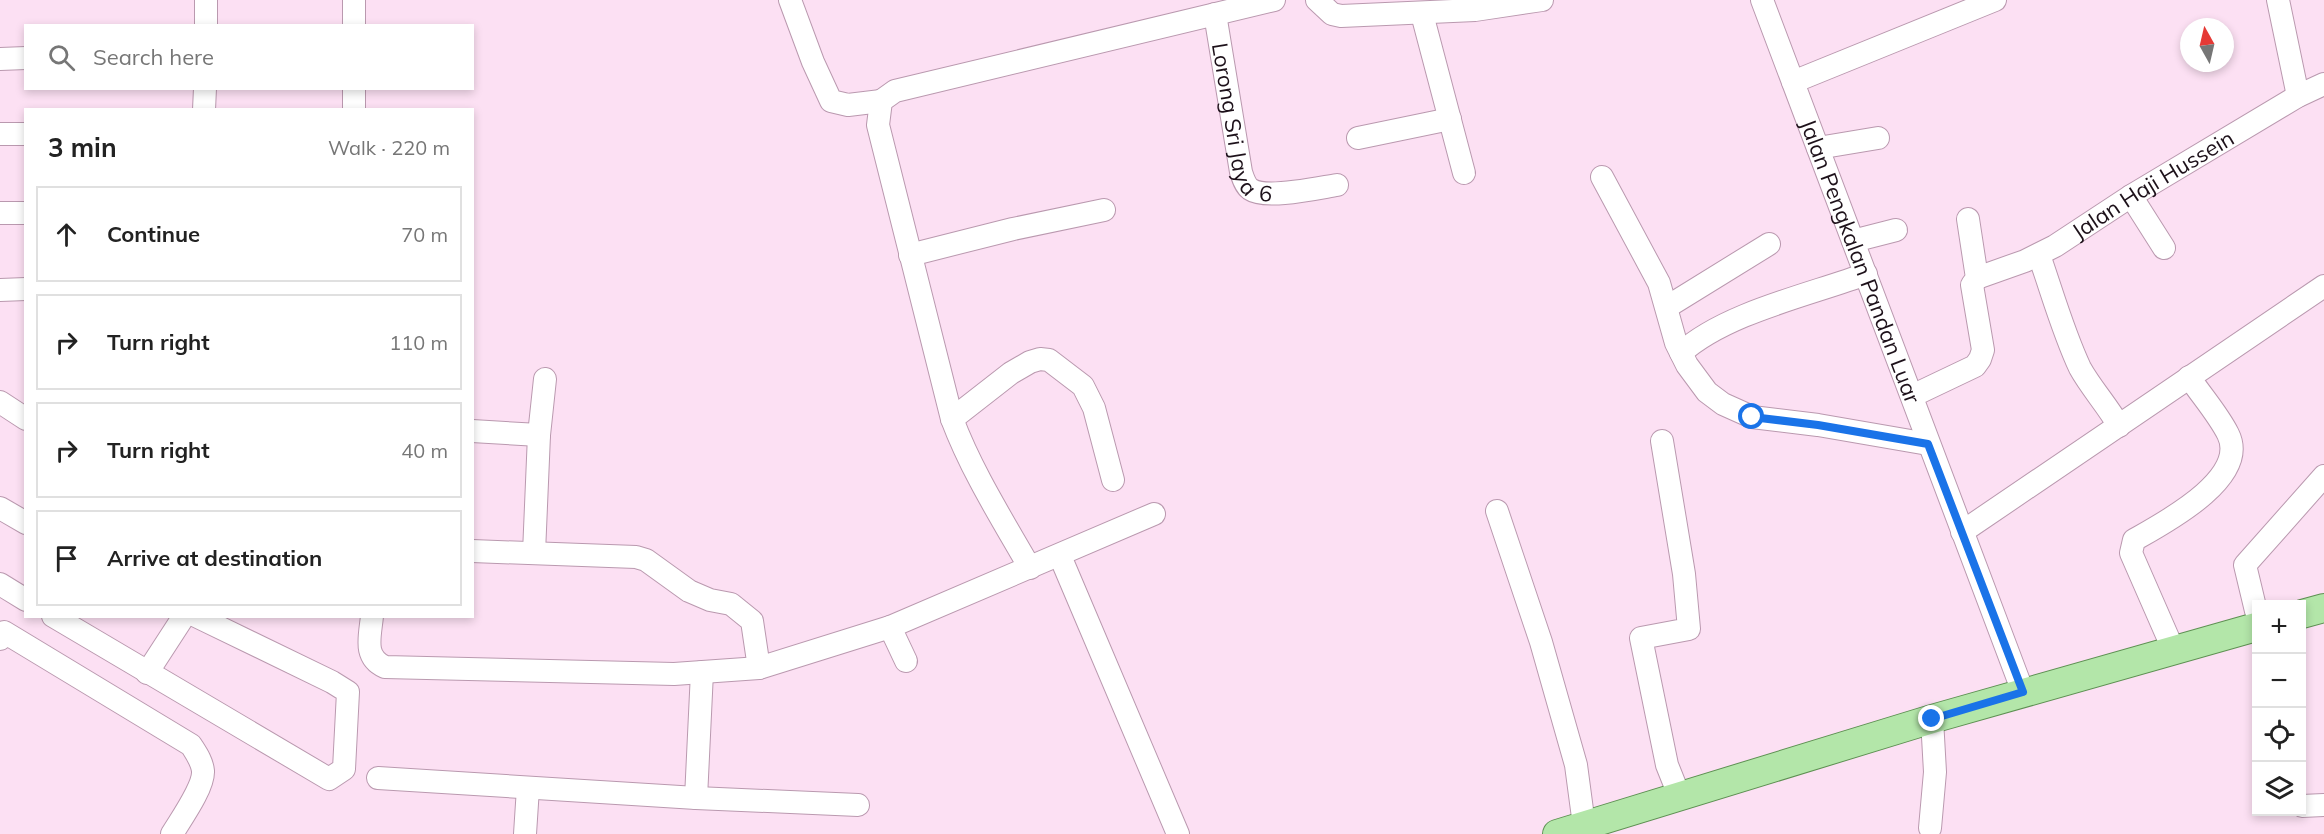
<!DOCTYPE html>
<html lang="en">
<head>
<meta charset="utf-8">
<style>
  :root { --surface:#fff; --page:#f2f2f2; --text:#222; --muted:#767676; --line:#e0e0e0 }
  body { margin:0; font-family:Mulish,sans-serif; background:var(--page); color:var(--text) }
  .controls { position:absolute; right:18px; bottom:18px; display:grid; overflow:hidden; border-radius:0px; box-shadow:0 3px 9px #0003 }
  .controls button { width:54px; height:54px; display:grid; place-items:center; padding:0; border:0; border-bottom:2px solid var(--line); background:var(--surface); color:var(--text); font:30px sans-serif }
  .compass { position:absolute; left:2180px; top:18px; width:54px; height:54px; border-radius:50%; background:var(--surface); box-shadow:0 3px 9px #0003; rotate:352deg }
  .stop { position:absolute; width:18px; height:18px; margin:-14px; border:4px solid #1a73e8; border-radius:50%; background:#fff }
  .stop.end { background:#1a73e8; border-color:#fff; box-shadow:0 2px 6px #0008 }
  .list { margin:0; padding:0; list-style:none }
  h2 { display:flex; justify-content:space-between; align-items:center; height:78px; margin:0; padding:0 24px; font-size:26px }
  h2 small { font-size:20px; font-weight:400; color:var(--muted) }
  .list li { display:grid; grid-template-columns:39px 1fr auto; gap:18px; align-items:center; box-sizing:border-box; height:96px; margin:0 12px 12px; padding:0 12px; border:2px solid var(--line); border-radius:0px }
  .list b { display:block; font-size:22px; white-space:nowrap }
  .list em { font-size:20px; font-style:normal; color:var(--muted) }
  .icon { flex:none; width:33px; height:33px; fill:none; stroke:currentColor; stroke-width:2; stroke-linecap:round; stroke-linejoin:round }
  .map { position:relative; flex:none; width:2324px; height:834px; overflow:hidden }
  .search { position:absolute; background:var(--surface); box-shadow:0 3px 9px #0003; left:24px; top:24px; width:450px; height:66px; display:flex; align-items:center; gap:15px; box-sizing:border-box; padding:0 21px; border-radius:0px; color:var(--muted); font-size:22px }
  .panel { position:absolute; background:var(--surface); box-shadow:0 3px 9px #0003; left:24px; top:108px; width:450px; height:510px; border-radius:0px }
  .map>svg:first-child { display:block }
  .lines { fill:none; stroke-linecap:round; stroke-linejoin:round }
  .minor-casing { stroke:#ba99af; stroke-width:24 }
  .major-casing { stroke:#5d9052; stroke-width:30 }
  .minor { stroke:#fff; stroke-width:22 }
  .major { stroke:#b3e6a9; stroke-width:28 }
  .route { stroke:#1a73e8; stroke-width:8 }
  .labels { text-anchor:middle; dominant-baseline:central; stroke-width:5; stroke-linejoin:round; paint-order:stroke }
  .street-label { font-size:22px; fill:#1d111a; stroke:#fce0f3 }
</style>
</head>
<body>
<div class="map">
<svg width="2324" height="834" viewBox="0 0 2324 834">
  <rect width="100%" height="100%" fill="#fce0f3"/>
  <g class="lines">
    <defs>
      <g id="minor">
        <polyline points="354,0 354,26"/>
        <polyline points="790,0 813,62 831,101 848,105 881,101"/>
        <polyline points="1317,0 1332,14 1341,16 1475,10 1542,0"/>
        <path id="s1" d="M 1762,0 L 2023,692"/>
        <polyline points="2278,0 2298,96"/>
        <path id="s2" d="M 1215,14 L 1241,172 C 1243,178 1245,185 1250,189 C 1266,200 1318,188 1337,185"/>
        <polyline points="1422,14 1464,173"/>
        <polyline points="206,26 206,0"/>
        <polyline points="0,59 26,58"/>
        <polyline points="1793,82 1995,0"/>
        <polyline points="354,88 354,110"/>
        <polyline points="204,110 205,88"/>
        <polyline points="0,134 26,134"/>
        <polyline points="1358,138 1450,119"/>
        <polyline points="1818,148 1878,138"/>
        <polyline points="1602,177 1659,283 1676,343 1687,365 1707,392 1723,404 1752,417 1818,425 1928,444"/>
        <polyline points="2131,196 2164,248"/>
        <polyline points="0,213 26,213"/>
        <polyline points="1853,241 1896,230"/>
        <polyline points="910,255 1013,229 1104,210"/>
        <path d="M 2039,255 C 2052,292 2063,332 2080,368 C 2091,388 2107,405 2119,426"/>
        <path id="s3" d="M 1977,278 L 2025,261 L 2055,246 L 2131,196 L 2298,96 L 2324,84"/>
        <polyline points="0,290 26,289"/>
        <polyline points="1667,307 1769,244"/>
        <path d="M 1681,353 C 1725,313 1809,295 1866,274"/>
        <polyline points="1912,396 1975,366 1980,359 1983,350 1972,285 1977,278 1968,219"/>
        <polyline points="0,402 26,419"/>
        <polyline points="952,419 1011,373 1030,362 1040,359 1049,360 1083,386 1094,408 1113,480"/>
        <polyline points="472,431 539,435"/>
        <polyline points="1662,441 1684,574 1689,629 1641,638 1667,765 1679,795"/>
        <polyline points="0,508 26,523"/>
        <polyline points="1497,511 1541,642 1576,765 1584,825"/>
        <polyline points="1962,532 2324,286"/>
        <polyline points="472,551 636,557 646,560 689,591 710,600 731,604 752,621 759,668"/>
        <polyline points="534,553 539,435 545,379"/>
        <polyline points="1060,556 1178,834"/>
        <path d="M 1030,568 C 1002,519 972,472 952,419 L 878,125 L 881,101 L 895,91 L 1274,0"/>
        <polyline points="0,584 26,600"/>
        <polyline points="2256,611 2245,565 2324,476"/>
        <polyline points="53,616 329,779 344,769 348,692 332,682 196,616"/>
        <path d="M 372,616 C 370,637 363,657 385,667 L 674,674 L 759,668 L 890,627 L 1154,514"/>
        <polyline points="890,627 906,661"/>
        <path d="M 0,639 L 4,632 L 191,745 C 196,753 202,761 203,771 C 204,787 181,819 172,834"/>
        <path d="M 2173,649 L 2131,553 L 2134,540 C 2164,523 2250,478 2228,434 C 2218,414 2201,395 2189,377"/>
        <polyline points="147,673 184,616"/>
        <polyline points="378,778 696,798 858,805"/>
        <polyline points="696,798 702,672"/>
        <polyline points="2302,806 2324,805"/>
        <polyline points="1930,828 1935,772 1932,719"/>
        <polyline points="525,834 528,788"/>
      </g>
      <g id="major">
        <polyline points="2302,614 2324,608"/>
        <polyline points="1557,834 1932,719 2256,627"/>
      </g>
    </defs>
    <!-- minor casing -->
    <use href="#minor" class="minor-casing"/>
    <!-- major casing -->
    <use href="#major" class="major-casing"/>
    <!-- minor -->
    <use href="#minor" class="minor"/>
    <!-- major -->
    <use href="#major" class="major"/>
  </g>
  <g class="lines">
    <!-- route -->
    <polyline class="route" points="1752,417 1818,425 1928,444 2023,692 1932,719"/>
  </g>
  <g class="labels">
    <!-- street labels -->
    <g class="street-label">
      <text stroke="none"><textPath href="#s2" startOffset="116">Lorong Sri Jaya 6</textPath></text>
      <text stroke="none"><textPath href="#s3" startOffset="200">Jalan Haji Hussein</textPath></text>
      <text stroke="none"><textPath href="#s1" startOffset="279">Jalan Pengkalan Pandan Luar</textPath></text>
    </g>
  </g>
</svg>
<div class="controls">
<button>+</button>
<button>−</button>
<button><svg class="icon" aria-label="locate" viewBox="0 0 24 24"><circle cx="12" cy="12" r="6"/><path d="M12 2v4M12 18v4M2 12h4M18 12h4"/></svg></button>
<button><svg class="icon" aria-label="layers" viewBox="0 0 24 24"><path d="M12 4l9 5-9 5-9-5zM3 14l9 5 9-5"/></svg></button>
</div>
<svg class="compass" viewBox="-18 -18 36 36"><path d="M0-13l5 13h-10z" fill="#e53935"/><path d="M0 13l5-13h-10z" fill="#767676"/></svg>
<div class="stop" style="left:1752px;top:417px"></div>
<div class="stop end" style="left:1932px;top:719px"></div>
<div class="search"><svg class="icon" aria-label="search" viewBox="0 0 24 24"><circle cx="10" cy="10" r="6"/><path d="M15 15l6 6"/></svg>Search here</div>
<section class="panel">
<h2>3 min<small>Walk · 220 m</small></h2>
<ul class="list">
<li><svg class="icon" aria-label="ahead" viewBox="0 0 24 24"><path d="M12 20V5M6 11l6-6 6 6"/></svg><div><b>Continue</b></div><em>70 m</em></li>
<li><svg class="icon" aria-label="right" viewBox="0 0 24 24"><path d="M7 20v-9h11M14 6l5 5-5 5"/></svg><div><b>Turn right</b></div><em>110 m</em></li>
<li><svg class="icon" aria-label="right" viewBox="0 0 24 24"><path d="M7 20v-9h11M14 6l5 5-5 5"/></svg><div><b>Turn right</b></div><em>40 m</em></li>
<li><svg class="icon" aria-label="arrive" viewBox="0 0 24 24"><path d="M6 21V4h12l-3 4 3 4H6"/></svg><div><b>Arrive at destination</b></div></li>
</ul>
</section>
</div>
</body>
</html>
